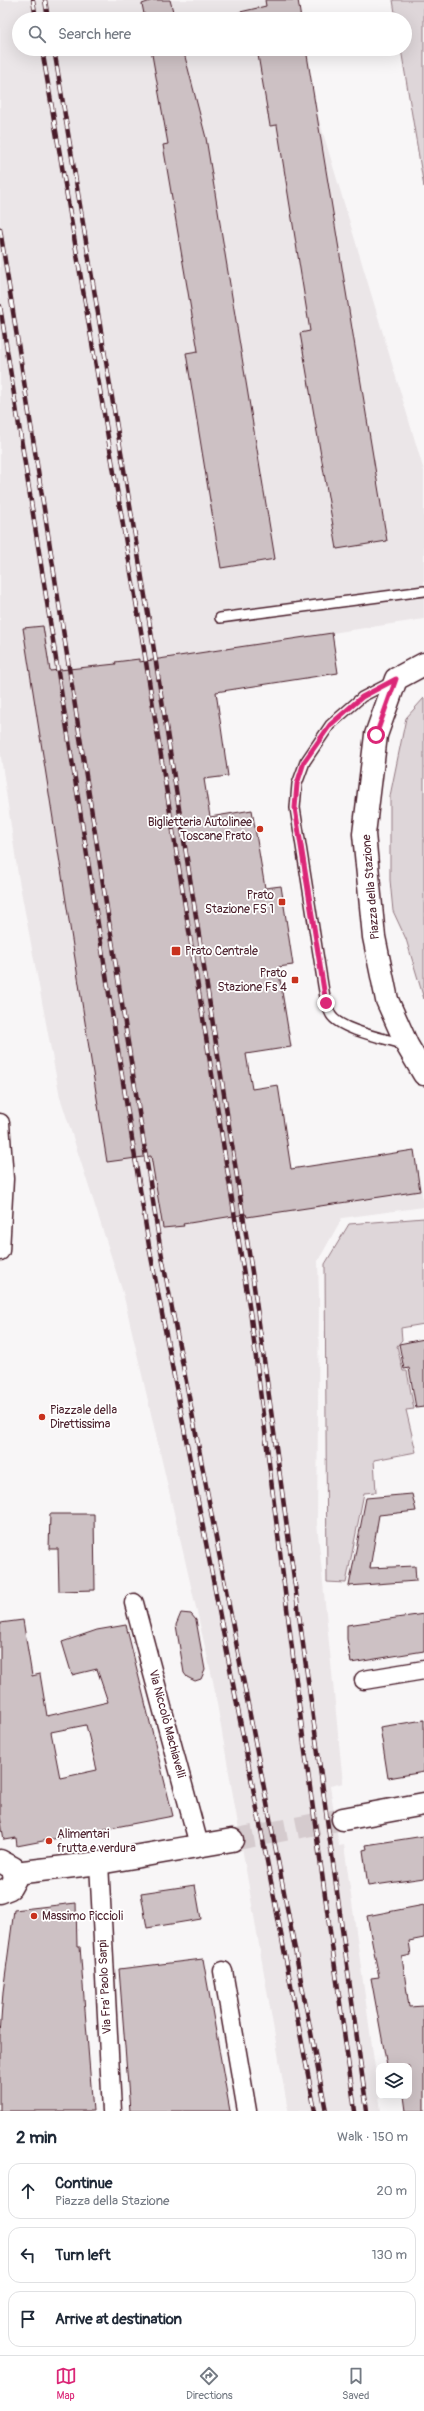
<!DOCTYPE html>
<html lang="en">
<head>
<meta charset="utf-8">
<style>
  :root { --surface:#fff; --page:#f6f6f7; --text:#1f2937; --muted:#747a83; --line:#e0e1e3; --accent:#db2777 }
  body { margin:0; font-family:Pangolin,sans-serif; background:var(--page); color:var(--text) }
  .controls { position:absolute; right:12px; bottom:12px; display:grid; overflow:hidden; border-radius:8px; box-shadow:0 4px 16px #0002 }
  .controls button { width:36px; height:36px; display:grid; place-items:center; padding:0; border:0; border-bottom:1px solid var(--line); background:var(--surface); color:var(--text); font:20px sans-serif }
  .stop { position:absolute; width:12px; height:12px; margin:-9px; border:3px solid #db2777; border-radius:50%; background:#fff }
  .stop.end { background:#db2777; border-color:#fff; box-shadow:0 1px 4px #0008 }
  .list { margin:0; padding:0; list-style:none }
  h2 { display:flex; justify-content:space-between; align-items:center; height:52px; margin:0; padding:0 16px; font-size:17px }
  h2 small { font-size:13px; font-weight:400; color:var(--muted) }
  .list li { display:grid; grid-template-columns:26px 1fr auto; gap:12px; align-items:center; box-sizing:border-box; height:56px; margin:0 8px 8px; padding:0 8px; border:1px solid var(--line); border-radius:12px }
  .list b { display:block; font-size:15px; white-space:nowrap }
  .list p { margin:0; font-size:13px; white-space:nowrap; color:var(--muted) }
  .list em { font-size:13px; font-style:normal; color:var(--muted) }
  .icon { flex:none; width:22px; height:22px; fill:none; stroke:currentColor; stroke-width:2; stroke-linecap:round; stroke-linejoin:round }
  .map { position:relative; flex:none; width:424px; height:2111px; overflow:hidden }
  .search { position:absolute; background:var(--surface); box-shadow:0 4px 16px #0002; left:12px; right:12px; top:12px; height:44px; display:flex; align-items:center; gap:10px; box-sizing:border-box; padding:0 14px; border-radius:22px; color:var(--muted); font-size:15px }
  .sheet { height:244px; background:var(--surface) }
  nav { display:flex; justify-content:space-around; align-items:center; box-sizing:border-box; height:56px; border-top:1px solid var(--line); background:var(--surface); font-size:11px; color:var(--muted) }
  nav a { display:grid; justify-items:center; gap:2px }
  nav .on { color:var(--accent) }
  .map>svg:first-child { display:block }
  .built { fill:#ebe6e8 }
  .green { fill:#ded6d9; stroke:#947a82 }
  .building { fill:#cdc1c4; stroke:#4a1f2b; fill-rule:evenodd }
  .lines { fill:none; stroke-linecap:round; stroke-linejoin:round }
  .secondary-tunnel { stroke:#d5cbce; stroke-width:22; stroke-dasharray:22 11; stroke-linecap:butt }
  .lane-casing { stroke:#4a1f2b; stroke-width:12 }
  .street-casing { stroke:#4a1f2b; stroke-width:21 }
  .secondary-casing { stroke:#4a1f2b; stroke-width:25 }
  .lane { stroke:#fff; stroke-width:9 }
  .street { stroke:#fff; stroke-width:18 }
  .secondary { stroke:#fff; stroke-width:22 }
  .rail-casing { stroke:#4a1f2b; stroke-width:4.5 }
  .rail { stroke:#fff; stroke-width:3; stroke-dasharray:9; stroke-linecap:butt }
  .route { stroke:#db2777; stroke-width:5 }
  .poi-dot { fill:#c8321e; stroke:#fff; stroke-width:1.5 }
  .labels { text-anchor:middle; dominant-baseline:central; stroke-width:3.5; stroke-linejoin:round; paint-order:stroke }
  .poi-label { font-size:12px; fill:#4a1f2b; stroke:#fff; text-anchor:start }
  .street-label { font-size:12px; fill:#4a1f2b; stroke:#fff }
</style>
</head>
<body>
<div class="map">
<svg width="424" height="2111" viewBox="0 0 424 2111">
  <rect width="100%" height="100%" fill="#f8f6f7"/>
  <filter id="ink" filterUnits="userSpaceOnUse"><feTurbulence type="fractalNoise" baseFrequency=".025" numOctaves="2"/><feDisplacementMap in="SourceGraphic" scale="8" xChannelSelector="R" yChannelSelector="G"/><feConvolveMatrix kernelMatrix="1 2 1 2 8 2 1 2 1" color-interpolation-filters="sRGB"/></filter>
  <g filter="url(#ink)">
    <!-- built -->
    <polygon class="built" points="0,0 284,0 289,19 19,19 19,49 298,49 424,471 424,619 332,633 338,673 216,692 228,776 204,780 210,817 252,810 265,888 281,886 293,965 279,967 291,1047 246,1054 252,1089 278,1085 291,1169 414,1150 424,1207 342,1218 318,1261 319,1298 317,1523 343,1783 330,1786 339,1846 344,1845 381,2111 288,2111 213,1681 123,1293 60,1097 18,875 0,750"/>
    <!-- green -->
    <g class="green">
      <polygon points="393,0 424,0 424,187 401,49 405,49 405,19 396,19"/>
      <polygon points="424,698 424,999 406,939 393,911 390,880 390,796 406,718"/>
      <polygon points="424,1218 424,1324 401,1328 402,1340 397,1346 403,1371 407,1371 414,1409 406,1410 416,1452 374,1460 376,1492 364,1493 346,1583 327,1582 325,1264 349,1224"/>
    </g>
    <!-- building -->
    <g class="building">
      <polygon points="153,0 170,0 175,19 145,19 142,4"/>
      <polygon points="265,0 298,0 301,19 237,19 236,13 266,6"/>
      <polygon points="151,49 183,49 206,138 275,559 221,568 186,353 198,351 163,145 168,144"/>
      <polygon points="257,49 306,49 387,541 337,549 300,333 310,331 277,125 270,126"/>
      <polygon points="43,626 50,671 116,664 115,662 139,659 139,662 332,633 338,673 216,692 228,776 204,779 210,817 252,810 265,888 281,886 293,965 278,967 291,1047 246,1054 252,1089 278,1085 291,1169 414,1150 420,1191 247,1217 246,1214 183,1224 184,1226 163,1228 151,1156 107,1162 23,628"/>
      <polygon points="424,1339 424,1407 416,1408 409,1368 404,1369 399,1344"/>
      <polygon points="412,1494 416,1511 379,1515 370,1568 415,1566 416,1581 349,1586 366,1498"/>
      <polygon points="50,1514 94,1514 95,1590 59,1591 58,1549 49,1549"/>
      <polygon points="181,1613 191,1614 196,1620 205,1670 201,1679 195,1681 187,1677 184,1673 176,1625"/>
      <polygon points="424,1614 424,1651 351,1663 347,1639 347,1625"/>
      <path d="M 23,1620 L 32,1676 L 40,1674 L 47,1716 L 108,1702 L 97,1669 L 72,1675 L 62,1642 L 97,1630 L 126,1625 L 173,1816 L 17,1846 L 16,1838 L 4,1840 L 0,1816 L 0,1623 ZM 86,1725 L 97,1770 L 60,1778 L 51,1732 Z"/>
      <polygon points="424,1720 424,1772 388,1778 380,1727"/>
      <polygon points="424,1836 424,1878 368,1886 363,1850 367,1849 366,1845"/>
      <polygon points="195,1885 201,1919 147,1928 141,1893"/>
      <polygon points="76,1903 77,1947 80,1947 93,2111 0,2111 0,2034 3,1992 14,1910"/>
      <polygon points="424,1905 424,1938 409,1941 411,1955 402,1957 409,2007 424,2006 424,2111 406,2111 404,2096 409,2096 409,2066 387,2066 371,1978 379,1977 367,1916"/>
      <polygon points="203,1959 230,2111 130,2111 119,1969"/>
    </g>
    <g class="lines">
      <!-- secondary-tunnel -->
      <polyline class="secondary-tunnel" points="232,1840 343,1819"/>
      <defs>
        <g id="lane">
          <polyline points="220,618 424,591"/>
          <path d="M 393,681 L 362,697 L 330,725 L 305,762 L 297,784 L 295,808 L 322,979 C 324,991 325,1004 331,1015 C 340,1030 387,1039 403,1044"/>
        </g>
        <g id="street">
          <polyline points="0,1123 4,1179 0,1251"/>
          <polyline points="134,1603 199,1845"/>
          <polyline points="364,1680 424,1670"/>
          <polyline points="99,1863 112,2111"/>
          <polyline points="223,1971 247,2111"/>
        </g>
        <g id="secondary">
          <polyline points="424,664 396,679 376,735 364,834 374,937 387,1000 407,1045 424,1074"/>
          <polyline points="343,1819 424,1804"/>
          <polyline points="0,1861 13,1868 15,1879 10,1888 0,1892"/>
          <polyline points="15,1873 99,1863 232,1840"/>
        </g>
      </defs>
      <!-- lane casing -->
      <use href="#lane" class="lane-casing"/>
      <!-- street casing -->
      <use href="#street" class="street-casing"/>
      <!-- secondary casing -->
      <use href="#secondary" class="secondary-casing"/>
      <!-- lane -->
      <use href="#lane" class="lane"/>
      <!-- street -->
      <use href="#street" class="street"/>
      <!-- secondary -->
      <use href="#secondary" class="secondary"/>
      <defs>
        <g id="rail">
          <polyline points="33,0 36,19"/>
          <polyline points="45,0 48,19"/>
          <polyline points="42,49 141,631 251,1318 303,1737 355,2111"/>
          <polyline points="54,49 154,650 252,1272 367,2111"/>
          <polyline points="0,229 160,1246 326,2111"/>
          <polyline points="0,306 149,1246 315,2111"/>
        </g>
      </defs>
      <!-- rail casing -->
      <use href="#rail" class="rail-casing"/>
      <!-- rail -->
      <use href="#rail" class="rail"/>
    </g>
  </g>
  <g class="lines" filter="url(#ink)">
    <!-- route -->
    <polyline class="route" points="326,1003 295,808 297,784 304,762 330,725 362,697 396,679 376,735"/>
  </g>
  <!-- markers -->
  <g class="poi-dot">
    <circle cx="260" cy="829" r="4"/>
    <rect x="278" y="898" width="8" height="8" rx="2"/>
    <rect x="171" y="946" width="10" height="10" rx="2"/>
    <rect x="291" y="976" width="8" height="8" rx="2"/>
    <circle cx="42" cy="1417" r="4"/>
    <circle cx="49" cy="1841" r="4"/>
    <circle cx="34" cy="1916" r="4"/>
  </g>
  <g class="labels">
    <!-- poi labels -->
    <g class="poi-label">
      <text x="252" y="822" text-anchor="end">Biglietteria Autolinee<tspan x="252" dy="14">Toscane Prato</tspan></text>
      <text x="274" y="895" text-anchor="end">Prato<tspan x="274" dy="14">Stazione FS 1</tspan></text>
      <text x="185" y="951">Prato Centrale</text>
      <text x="287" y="973" text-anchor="end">Prato<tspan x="287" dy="14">Stazione Fs 4</tspan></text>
      <text x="50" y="1410">Piazzale della<tspan x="50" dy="14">Direttissima</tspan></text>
      <text x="57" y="1834">Alimentari<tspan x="57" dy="14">frutta e verdura</tspan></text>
      <text x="42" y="1916">Massimo Piccioli</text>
    </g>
    <!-- street labels -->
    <g class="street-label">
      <text transform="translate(371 887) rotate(-95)">Piazza della Stazione</text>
      <text transform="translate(167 1724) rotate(75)">Via Niccolò Machiavelli</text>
      <text transform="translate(105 1987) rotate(-93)">Via Fra' Paolo Sarpi</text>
    </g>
  </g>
</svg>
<div class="controls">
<button><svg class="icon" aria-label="layers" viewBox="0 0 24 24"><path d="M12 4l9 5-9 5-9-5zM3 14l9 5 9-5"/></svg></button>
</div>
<div class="stop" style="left:376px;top:735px"></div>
<div class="stop end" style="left:326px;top:1003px"></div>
<div class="search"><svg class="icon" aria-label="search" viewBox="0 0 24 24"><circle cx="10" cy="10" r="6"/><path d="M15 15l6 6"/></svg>Search here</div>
</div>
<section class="sheet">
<h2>2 min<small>Walk · 150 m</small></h2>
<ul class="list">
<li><svg class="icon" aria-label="ahead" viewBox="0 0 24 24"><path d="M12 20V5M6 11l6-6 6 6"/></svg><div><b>Continue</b><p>Piazza della Stazione</p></div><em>20 m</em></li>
<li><svg class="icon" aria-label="left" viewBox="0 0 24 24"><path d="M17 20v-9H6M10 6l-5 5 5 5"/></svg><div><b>Turn left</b></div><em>130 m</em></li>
<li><svg class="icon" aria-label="arrive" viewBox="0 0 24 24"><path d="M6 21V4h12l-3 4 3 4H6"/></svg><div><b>Arrive at destination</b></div></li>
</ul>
</section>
<nav>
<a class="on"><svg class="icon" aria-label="map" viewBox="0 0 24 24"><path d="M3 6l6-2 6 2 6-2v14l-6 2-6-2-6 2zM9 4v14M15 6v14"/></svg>Map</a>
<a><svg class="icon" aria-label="directions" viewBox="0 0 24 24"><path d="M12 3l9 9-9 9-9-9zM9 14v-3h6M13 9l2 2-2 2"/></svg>Directions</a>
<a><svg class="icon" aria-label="saved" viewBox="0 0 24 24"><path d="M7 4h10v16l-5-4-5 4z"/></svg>Saved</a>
</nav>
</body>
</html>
